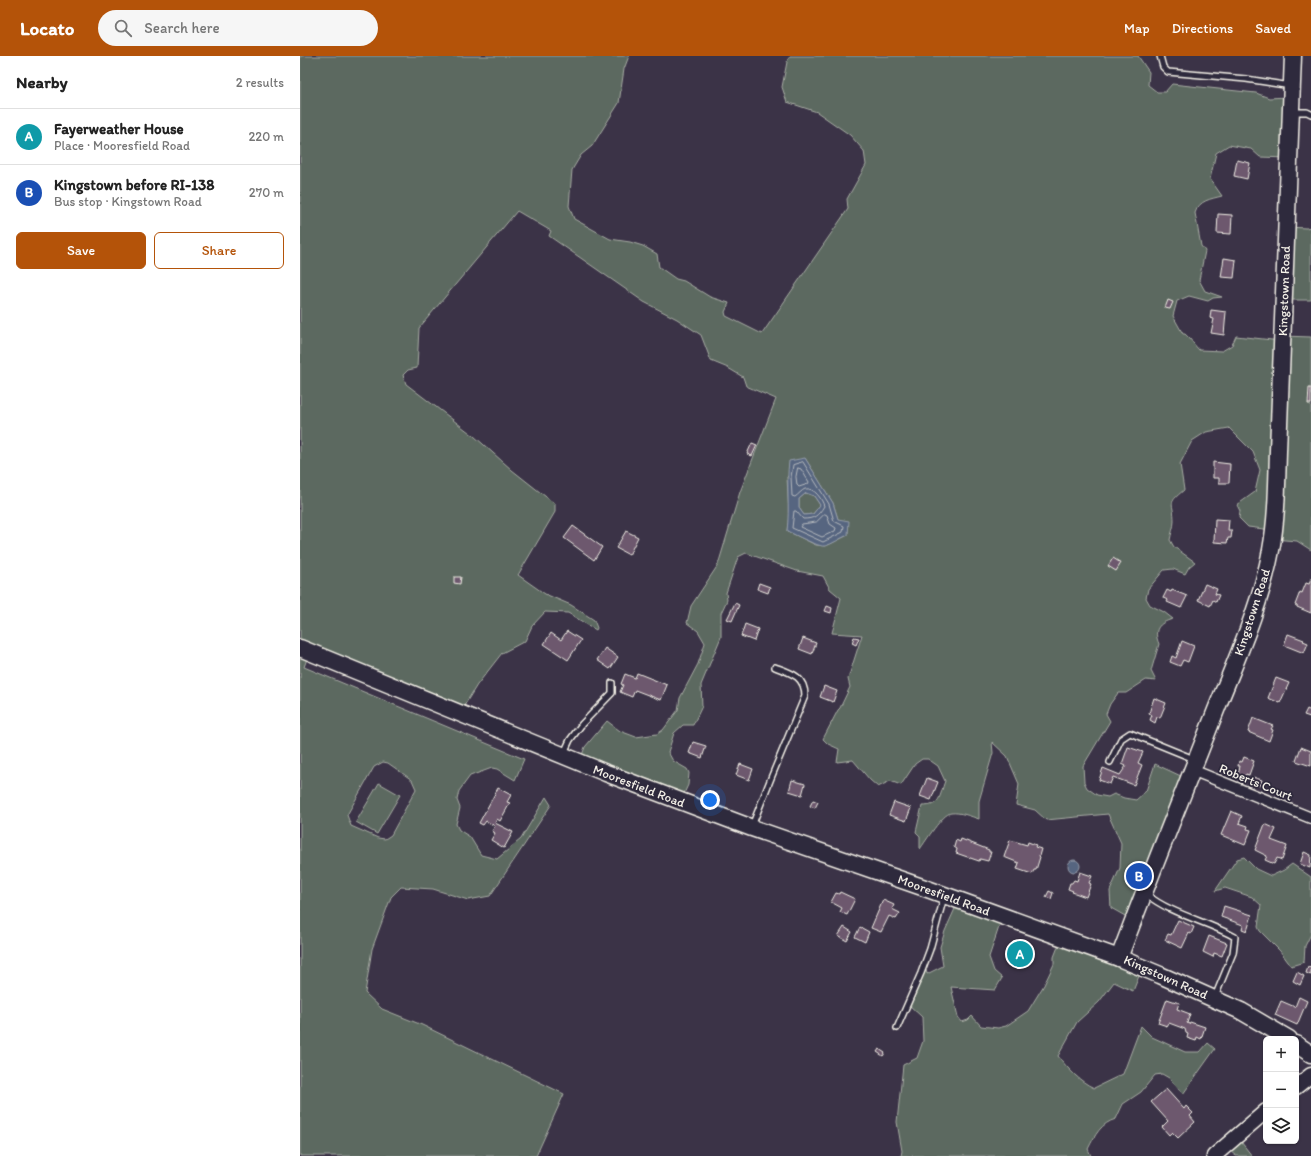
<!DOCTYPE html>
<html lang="en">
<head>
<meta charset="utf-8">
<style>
  :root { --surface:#fff; --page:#f6f6f6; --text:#222; --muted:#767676; --line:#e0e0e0; --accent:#b45309 }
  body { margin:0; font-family:Itim,sans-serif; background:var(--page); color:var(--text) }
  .controls { position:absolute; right:12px; bottom:12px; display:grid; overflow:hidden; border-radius:6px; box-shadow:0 1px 3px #0004 }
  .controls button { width:36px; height:36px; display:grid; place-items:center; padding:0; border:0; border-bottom:1px solid var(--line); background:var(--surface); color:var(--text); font:20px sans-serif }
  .you { position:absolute; left:410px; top:744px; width:14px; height:14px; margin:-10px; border:3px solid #fff; border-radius:50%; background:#1a73e8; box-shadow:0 0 0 6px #1a73e833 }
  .badge { display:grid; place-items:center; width:26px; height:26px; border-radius:50%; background:var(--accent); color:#fff; font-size:13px; font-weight:700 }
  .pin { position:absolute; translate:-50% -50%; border:2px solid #fff; box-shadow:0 1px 4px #0006 }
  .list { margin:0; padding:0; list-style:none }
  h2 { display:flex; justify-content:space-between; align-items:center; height:52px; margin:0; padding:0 16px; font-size:17px }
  h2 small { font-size:13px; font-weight:400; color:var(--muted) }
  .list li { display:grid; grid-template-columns:26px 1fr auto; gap:12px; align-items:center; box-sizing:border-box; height:56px; padding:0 16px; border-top:1px solid var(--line) }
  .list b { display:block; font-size:15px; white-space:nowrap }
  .list p { margin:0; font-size:13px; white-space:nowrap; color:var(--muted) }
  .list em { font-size:13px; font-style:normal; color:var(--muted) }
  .actions { display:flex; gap:8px; padding:12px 16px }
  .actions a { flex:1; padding:9px 0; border:1px solid var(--accent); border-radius:6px; text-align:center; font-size:14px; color:var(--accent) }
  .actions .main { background:var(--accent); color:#fff }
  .icon { flex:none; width:22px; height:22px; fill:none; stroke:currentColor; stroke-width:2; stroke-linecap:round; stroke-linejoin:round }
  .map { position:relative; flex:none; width:1011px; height:1100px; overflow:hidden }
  header { display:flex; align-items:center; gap:24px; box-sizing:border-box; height:56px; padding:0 20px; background:var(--accent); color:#fff }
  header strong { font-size:19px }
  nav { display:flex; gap:22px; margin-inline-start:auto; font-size:14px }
  .search { width:280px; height:36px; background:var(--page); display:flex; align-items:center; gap:10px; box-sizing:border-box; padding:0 14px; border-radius:22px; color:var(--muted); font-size:15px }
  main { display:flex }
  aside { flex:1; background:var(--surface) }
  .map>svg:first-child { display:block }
  .green { fill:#5b6960; stroke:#a8ada4; fill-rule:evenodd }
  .water { fill:#566580; stroke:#959daa; fill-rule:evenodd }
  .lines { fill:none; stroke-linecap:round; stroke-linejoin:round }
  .shore { stroke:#b5b9be; stroke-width:1 }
  .building { fill:#6d586e; stroke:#f4f1e8 }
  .lane-casing { stroke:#f4f1e8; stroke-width:8 }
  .street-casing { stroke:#f4f1e8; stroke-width:13 }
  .secondary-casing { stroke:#f4f1e8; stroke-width:17 }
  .primary-casing { stroke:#f4f1e8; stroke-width:19 }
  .lane { stroke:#2f2a3d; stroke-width:5 }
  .street { stroke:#2f2a3d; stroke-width:10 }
  .secondary { stroke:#2f2a3d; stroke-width:14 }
  .primary { stroke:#2f2a3d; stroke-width:16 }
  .labels { text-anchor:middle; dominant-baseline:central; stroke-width:3.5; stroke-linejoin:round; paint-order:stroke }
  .street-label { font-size:13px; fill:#f4f1e8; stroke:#2f2a3d }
</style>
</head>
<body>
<header>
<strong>Locato</strong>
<div class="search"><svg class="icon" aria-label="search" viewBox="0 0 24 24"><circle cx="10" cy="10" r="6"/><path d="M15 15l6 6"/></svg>Search here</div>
<nav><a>Map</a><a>Directions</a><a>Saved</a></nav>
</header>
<main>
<aside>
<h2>Nearby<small>2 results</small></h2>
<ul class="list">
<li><span class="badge" style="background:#0f9aa8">A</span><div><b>Fayerweather House</b><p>Place · Mooresfield Road</p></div><em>220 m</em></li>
<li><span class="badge" style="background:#1a4fb4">B</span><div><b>Kingstown before RI-138</b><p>Bus stop · Kingstown Road</p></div><em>270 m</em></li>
</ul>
<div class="actions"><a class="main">Save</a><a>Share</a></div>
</aside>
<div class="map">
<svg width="1011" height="1100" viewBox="0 0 1011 1100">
  <rect width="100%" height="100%" fill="#3b3347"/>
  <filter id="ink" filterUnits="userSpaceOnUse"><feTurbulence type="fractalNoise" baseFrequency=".025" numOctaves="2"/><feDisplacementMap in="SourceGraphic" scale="8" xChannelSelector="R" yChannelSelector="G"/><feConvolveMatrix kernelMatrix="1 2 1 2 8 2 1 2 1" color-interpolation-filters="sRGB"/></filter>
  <g filter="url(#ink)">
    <!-- green -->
    <g class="green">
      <path d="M 0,0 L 329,0 L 324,13 L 319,47 L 292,90 L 281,99 L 272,114 L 269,150 L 274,163 L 310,183 L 330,186 L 343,190 L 357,198 L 359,211 L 376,223 L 384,225 L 410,241 L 429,247 L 425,256 L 426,260 L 462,278 L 548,153 L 547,143 L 566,109 L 564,95 L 550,79 L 517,56 L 487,46 L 482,31 L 487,6 L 490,0 L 838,0 L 849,16 L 848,29 L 857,36 L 865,36 L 872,28 L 956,37 L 969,42 L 987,41 L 987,102 L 960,101 L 951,93 L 929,89 L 916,97 L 910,123 L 922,140 C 911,143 899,144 895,157 L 901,190 L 905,195 L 899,224 L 905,235 L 922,241 L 913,242 L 908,245 L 889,240 L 877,245 L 873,260 L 883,278 L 885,278 C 891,283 894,289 899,294 L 922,295 L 932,289 L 936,280 L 981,285 L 983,280 L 1011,281 L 1011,494 L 997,485 L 973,483 L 972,474 L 948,471 L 939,462 L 940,455 L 937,449 L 955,436 L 960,414 L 953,396 L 929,372 L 906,376 L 892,385 L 880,408 L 884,434 C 866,449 874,445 874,465 C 874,471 871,478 870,484 L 874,491 L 895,506 L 889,511 L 885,518 L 873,513 L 864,514 L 848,533 L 846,542 L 850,549 L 864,556 L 873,563 C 858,567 853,574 859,588 L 851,615 L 856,625 L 846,624 L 826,637 L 818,637 L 810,648 L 806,658 L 810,665 L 783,710 L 784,726 L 787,732 L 797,739 L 808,741 L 814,738 L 824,742 L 836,744 L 846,735 L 855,708 L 883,721 L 834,865 L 811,852 L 810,835 L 820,812 L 821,787 L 808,758 L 746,764 L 735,754 L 716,749 L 719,728 L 707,700 L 692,686 L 693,697 L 679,745 L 679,763 C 670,760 660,756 651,757 C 642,758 626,785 620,793 L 620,780 L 616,776 L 622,750 C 641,750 639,741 645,725 L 638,710 L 628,703 L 622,703 L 615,708 L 601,729 L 590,725 L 578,731 L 570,724 L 553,704 L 537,706 L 539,693 L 528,688 L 523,683 L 538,654 L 540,652 L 550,631 L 548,623 L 562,579 L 532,577 L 541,542 L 530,533 L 523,520 L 497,515 L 446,497 L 438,501 L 426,537 L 427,544 L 421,557 L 421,581 L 401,629 L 402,650 L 393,669 L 383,669 L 374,677 L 368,696 L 373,705 L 387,713 L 389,717 L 388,729 L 381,744 L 279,707 L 285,691 L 307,665 L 320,675 L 336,681 L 357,678 L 363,674 L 378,654 L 380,642 L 398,608 L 405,587 L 398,575 L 387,567 L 391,550 L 418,509 L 440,436 L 476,343 L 446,330 L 443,321 L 428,312 L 411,305 L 401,279 L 377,263 L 344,246 L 249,180 L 251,175 L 217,155 L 119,272 L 117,312 L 108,314 L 103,319 L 106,328 L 174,380 L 212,414 L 255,448 L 255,456 L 218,519 L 245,538 L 271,549 L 294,564 L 297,572 L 296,574 L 268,557 L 245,556 L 232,570 L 225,585 L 202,597 L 177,629 L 159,658 L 8,600 L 4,611 L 224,703 L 215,724 L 197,713 L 192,712 L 170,720 L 159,735 L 157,744 L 160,752 L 156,768 L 159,774 L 170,781 L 181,799 L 197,803 L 221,783 L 246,741 L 251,749 L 190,840 L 168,844 L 133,833 L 101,831 L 91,841 L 72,893 L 65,937 L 82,953 L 122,969 L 264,1038 L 236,1100 L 0,1100 ZM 505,402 L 533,447 L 538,463 L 548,479 L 526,490 L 516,489 L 487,475 L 489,459 L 487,421 ZM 83,706 L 88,707 L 112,724 L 116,733 L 91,779 L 85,783 L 78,782 L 51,770 L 47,759 L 74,711 Z"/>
      <polygon points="987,171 1006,172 1011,171 1011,244 984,244"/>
      <polygon points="506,437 514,440 520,449 513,458 504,459 499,452 499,443"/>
      <polygon points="79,727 100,739 77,778 56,766"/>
      <polygon points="944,801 956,813 971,820 984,814 992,808 1011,821 1011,878 1005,890 1004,906 991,910 980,895 960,875 958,871 961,849 952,841 925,832 915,835 937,803"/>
      <path d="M 658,846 L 702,862 L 689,901 L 694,915 L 702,922 L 695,934 L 651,931 L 658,961 L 662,966 L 668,964 L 672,960 L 681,970 L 698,972 L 706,970 L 728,955 L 744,929 L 754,908 L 754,901 L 761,883 L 841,915 L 833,935 L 814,926 L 799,946 L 777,966 L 758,1000 C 768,1013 779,1025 794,1032 L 823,1018 L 841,970 L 852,981 L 885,996 L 900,996 L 908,987 L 915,993 L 883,1038 L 869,1022 L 862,1018 L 855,1019 L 841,1036 L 823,1048 L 816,1063 C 801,1067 795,1079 788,1093 L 791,1100 L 601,1100 L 602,1095 L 597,1066 L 603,1009 L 617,1002 L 623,985 L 622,961 L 608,948 L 611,938 L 626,914 L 627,918 L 643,910 L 640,891 L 645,875 Z"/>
      <polygon points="938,1082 952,1100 936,1100 930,1095"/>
    </g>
    <!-- water -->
    <g class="water">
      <path d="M 505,402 L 533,447 L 538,463 L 549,465 L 548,479 C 540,482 533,488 525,490 C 520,492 494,478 487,475 C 490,452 486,428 489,405 ZM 506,437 L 514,440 L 520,449 L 513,458 L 504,459 L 499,452 L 499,443 Z"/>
      <circle cx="774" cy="810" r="6"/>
    </g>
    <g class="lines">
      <!-- shore -->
      <g class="shore">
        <path d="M 503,406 L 529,448 L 534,465 L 544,470 L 543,476 L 523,486 L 492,472 L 494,455 L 496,455 L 503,463 C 514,463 518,460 524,450 C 522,443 514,431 505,433 C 502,434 498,439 495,441 L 492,440 L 491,421 L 493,409 Z"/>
        <polygon points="498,412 501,413 509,426 508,428 499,431 497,429 496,421"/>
        <polygon points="525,458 527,459 530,468 536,472 535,475 522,481 500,471 502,468 516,466"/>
      </g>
    </g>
    <!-- building -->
    <g class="building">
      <polygon points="937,104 950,107 947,123 934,120"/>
      <polygon points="918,158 932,159 931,178 917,177"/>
      <polygon points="924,202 936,204 934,222 921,221"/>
      <polygon points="868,244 873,246 870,253 865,252"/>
      <polygon points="911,254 926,256 924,279 911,277 914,263 910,262"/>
      <polygon points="1009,332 1011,332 1011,348 1008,348"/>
      <polygon points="452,387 457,389 452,400 447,398"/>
      <polygon points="913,406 930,408 929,427 919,427 919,422 913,422"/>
      <polygon points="915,463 929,464 928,475 932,475 931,482 928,482 927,487 914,486"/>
      <polygon points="273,470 302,491 294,504 264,482"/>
      <polygon points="326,475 338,481 329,499 316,492"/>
      <polygon points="813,502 821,507 816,515 808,510"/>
      <polygon points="154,521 161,521 160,528 154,527"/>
      <polygon points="1011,522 1011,557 997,551 997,550 995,549 1000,536 1002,537 1006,527 1009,528"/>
      <polygon points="459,527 470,531 468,537 457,533"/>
      <polygon points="905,528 917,533 915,538 919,539 916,546 913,544 910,550 898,544"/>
      <polygon points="867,534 871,536 872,534 887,540 881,552 867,546 868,544 863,542"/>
      <polygon points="435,547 439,549 432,565 427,563"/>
      <polygon points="527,550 532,552 531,557 525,555"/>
      <polygon points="445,568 458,573 454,585 441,580"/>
      <polygon points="267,575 281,584 268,604 244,588 251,577 261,584"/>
      <polygon points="988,578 1004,584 1003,585 1008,587 1004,597 984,589"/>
      <polygon points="554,581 559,582 556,589 552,587"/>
      <polygon points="503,582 516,587 512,598 499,593"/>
      <polygon points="882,585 894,590 888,606 883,604 880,610 870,606 872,600 876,602"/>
      <polygon points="305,592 318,601 310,613 297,604"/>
      <polygon points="337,617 367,629 361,644 335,634 332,641 320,636 323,629 321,628 325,618 335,622"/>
      <polygon points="976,622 989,627 980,647 968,642"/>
      <polygon points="524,630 537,635 533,646 520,641"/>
      <polygon points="854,642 866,647 860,662 857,661 855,667 850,664 852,659 849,657"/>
      <polygon points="1007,653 1011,655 1010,661 1004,659"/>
      <polygon points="953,662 973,670 971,673 973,674 969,685 948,676"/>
      <polygon points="393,686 406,690 402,702 389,697"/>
      <polygon points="828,691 843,696 838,707 842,709 834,729 813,721 810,728 799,724 803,712 820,719 826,710 822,708"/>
      <polygon points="1001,691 1011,695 1011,710 996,705"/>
      <polygon points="944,701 954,705 949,719 946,718 945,722 938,719 940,710 938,710 939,705 942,706"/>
      <polygon points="440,708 453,713 449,724 436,719"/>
      <polygon points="953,721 962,724 960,730 951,726"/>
      <polygon points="627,722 638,726 631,744 620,740"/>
      <polygon points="492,724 505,728 502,739 489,735"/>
      <polygon points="198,732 211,739 207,746 210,747 200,765 197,763 195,767 213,776 204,792 191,784 195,777 192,775 195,770 186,765 183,769 179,767"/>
      <polygon points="513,744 518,746 515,752 510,750"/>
      <polygon points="594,746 611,752 606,765 589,759"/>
      <polygon points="931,755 942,760 939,767 948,770 947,773 951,774 945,789 921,779"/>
      <polygon points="965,768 976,773 971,784 987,790 982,804 977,802 974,808 965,804 967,800 955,794"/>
      <polygon points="661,783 689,794 689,796 691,796 688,805 680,803 679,805 656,797 657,793 654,791 656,784 660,786"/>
      <polygon points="710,784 727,789 728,786 736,789 735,791 741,793 739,800 740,801 736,814 734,814 732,818 717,813 719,807 704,801"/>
      <polygon points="1004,796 1011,799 1010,812 1000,808"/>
      <polygon points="780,816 792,820 789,827 791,828 786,841 772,836 773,835 768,833 770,827 772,827 774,824 777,825"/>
      <polygon points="749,835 753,837 751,843 746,841"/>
      <polygon points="540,836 555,843 547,859 540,856 542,852 531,846 536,837 539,838"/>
      <polygon points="583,844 594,849 592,853 600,857 596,863 589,860 581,876 571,872"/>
      <polygon points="924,850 952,859 947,875 942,873 943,869 921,861"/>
      <polygon points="878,864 894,871 891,878 889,877 882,892 865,884 868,878 871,879"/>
      <polygon points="544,871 552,876 547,885 538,880"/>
      <polygon points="560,871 569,876 565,886 555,881"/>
      <polygon points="909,880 927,887 922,900 914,897 913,901 903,896"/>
      <polygon points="715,888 731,894 725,908 709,902"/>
      <polygon points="1008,911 1011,912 1011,919 1006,917"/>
      <polygon points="997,916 1004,920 1000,929 993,925"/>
      <polygon points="999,941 1007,945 997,969 975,959 981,945 995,951"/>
      <polygon points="867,943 879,947 877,953 890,958 887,967 889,968 890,966 905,971 901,983 897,981 896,985 887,982 888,978 886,977 885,973 869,967 867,970 858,967"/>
      <polygon points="579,993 585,997 583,1000 577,996"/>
      <polygon points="866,1033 884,1053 886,1050 893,1057 890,1060 895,1066 878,1082 872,1076 869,1079 862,1071 868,1065 851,1046"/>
    </g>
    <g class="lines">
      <defs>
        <g id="lane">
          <polyline points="860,0 863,11 868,16 946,23 991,30"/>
          <polyline points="994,56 1007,56 1011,58"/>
          <polyline points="264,697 270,684 282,668 312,637 312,627"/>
          <polyline points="810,706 821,683 830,677 894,703"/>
          <path d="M 452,770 L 471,722 L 505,640 C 505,620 491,617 475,611"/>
          <path d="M 846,838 C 872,859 907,865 935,881 L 933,897 L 915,941"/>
          <polyline points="597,972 621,917 630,893 644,841"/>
        </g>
        <polyline id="street" points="892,714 1011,762"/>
        <g id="secondary">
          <polyline points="996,1031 1011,1019"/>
          <polyline points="914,1100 966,1055"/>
        </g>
        <g id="primary">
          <polyline points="0,592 306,717 452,772 622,831 819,902 860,919 941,955 989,983"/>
          <path d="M 819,902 C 851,817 885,733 918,649 C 938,599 961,548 971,494 C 977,462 977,428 978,395 L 993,0"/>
          <polyline points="996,988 1011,998"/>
        </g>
      </defs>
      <!-- lane casing -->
      <use href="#lane" class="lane-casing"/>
      <!-- street casing -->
      <use href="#street" class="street-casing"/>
      <!-- secondary casing -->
      <use href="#secondary" class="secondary-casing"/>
      <!-- primary casing -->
      <use href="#primary" class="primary-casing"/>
      <!-- lane -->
      <use href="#lane" class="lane"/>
      <!-- street -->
      <use href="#street" class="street"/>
      <!-- secondary -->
      <use href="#secondary" class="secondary"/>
      <!-- primary -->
      <use href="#primary" class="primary"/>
    </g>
  </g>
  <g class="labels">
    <!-- street labels -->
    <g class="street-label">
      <text transform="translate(984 235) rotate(-88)">Kingstown Road</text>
      <text transform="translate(952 556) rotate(-72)">Kingstown Road</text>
      <text transform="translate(956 726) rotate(22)">Roberts Court</text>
      <text transform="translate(339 730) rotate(21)">Mooresfield Road</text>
      <text transform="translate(644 839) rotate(20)">Mooresfield Road</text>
      <text transform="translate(866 921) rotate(24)">Kingstown Road</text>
    </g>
  </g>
</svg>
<div class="controls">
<button>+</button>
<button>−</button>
<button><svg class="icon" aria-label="layers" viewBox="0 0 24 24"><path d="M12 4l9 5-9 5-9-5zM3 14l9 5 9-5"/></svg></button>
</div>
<div class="you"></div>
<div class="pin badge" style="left:720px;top:898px;background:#0f9aa8">A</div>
<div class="pin badge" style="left:839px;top:820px;background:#1a4fb4">B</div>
</div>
</main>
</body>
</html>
